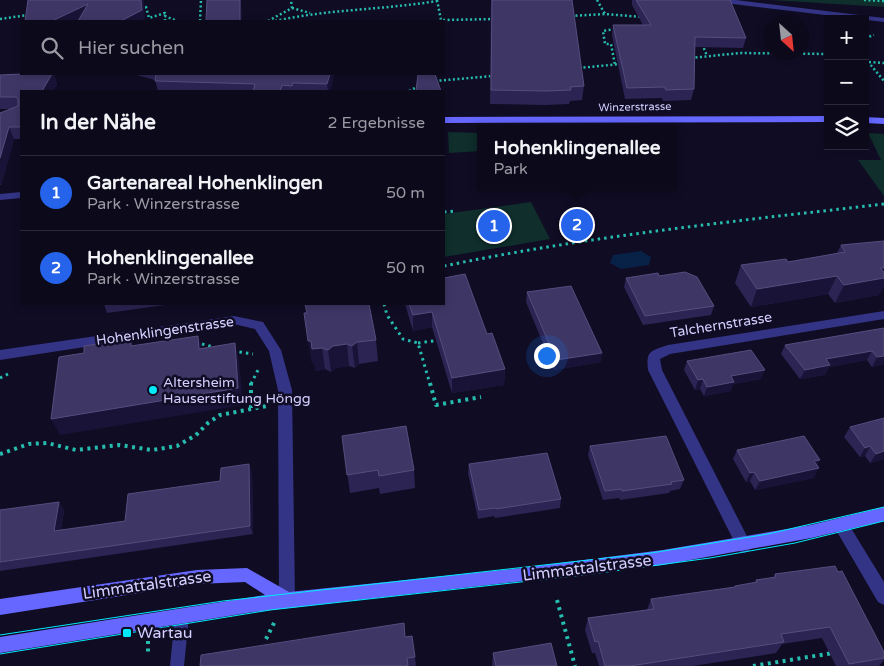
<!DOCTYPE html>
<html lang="de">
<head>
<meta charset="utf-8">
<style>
  :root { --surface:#0c091b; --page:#1a1728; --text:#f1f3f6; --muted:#9a9aa3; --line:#2c2a3a; --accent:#2563eb }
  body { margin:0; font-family:"Varela Round",sans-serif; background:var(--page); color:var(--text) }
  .controls { position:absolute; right:15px; top:15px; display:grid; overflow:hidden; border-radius:0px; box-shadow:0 2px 8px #0003 }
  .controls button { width:45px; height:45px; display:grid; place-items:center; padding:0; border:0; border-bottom:1px solid var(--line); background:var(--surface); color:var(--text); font:25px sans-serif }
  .compass { position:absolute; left:764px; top:15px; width:45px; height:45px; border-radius:50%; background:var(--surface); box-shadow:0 2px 8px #0003; rotate:153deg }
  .you { position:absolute; left:546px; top:355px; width:18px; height:18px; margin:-12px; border:4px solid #fff; border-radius:50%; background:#1a73e8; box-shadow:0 0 0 8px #1a73e833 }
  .badge { display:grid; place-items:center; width:32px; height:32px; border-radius:50%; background:var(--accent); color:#fff; font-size:16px; font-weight:700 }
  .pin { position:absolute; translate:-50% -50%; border:2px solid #fff; box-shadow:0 1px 5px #0006 }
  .popup { position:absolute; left:477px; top:125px; width:200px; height:65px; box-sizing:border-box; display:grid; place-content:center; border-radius:0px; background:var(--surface); filter:drop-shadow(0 1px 4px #0005); font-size:16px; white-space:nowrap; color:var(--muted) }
  .popup b { font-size:19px; color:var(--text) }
  .popup::after { content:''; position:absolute; left:50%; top:100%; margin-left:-10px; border:10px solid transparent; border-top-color:var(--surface) }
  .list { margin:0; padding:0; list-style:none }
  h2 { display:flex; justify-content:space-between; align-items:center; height:65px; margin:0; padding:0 20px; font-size:21px }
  h2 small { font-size:16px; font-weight:400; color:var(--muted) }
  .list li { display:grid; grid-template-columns:32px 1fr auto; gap:15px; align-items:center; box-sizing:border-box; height:75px; padding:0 20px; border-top:1px solid var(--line) }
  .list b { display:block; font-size:19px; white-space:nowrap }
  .list p { margin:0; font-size:16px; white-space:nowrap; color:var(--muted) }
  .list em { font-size:16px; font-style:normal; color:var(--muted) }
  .icon { flex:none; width:28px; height:28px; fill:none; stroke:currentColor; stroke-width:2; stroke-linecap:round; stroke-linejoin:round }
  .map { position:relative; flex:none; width:884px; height:666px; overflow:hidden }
  .search { position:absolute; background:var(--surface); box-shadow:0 2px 8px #0003; left:20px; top:20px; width:425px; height:55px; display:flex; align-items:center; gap:12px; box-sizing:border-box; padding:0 18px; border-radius:0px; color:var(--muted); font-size:19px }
  .panel { position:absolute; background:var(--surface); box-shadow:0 2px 8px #0003; left:20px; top:90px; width:425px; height:215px; border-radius:0px }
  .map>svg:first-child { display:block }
  .green { fill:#0f2e2c }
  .water { fill:#082147 }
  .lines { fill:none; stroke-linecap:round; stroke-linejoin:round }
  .path-far2 { stroke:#26bcae; stroke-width:2.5; stroke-dasharray:2 2.5; stroke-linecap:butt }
  .path-far1 { stroke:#26bcae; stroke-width:3; stroke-dasharray:2.5 4; stroke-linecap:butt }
  .path { stroke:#26bcae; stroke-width:4; stroke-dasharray:3 4.5; stroke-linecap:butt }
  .lane { fill:#343486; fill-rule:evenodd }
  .street { fill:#343486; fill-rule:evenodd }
  .secondary { fill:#6667ff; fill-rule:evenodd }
  .tram { stroke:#00eafa; stroke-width:1 }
  .wall { fill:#2c2453 }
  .shaded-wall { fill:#191338 }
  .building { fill:#3e3665; stroke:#554e7e }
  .poi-dot { fill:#00eafa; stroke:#100c24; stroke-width:2 }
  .labels { text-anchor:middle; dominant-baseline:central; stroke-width:5; stroke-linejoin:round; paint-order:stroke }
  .far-street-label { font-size:11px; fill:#d3cfff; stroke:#100c24 }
  .street-label { font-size:14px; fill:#d3cfff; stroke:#100c24 }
  .poi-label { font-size:14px; fill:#d3cfff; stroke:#100c24; text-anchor:start }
  .near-street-label { font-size:16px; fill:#d3cfff; stroke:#100c24 }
  .near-poi-label { font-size:16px; fill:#d3cfff; stroke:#100c24; text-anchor:start }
</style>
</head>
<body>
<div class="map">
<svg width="884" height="666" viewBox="0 0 884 666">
  <rect width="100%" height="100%" fill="#100c24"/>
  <!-- green -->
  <g class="green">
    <polygon points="770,0 884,0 884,7"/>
    <polygon points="448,132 481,133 481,151 449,153"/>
    <polygon points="868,133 884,134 884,196 858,160 881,160"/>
    <polygon points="531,202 550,239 444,257 444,214"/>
  </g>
  <!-- water -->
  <polygon class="water" points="641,251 651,257 649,265 621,269 610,263 613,255"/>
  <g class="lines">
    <!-- path-far2 -->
    <g class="path-far2">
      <polyline points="437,0 441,20 495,19"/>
      <polyline points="597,0 605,14"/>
      <polyline points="864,0 884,1"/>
      <polyline points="141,8 146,7 149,18 165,13 165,16"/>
      <polyline points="292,8 310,13"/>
      <polyline points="571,16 605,14 642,17"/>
      <polyline points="0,19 28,15"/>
      <polyline points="165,21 165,16 177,21"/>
      <polyline points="200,21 201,0"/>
      <polyline points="268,21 292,8 291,0"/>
      <path d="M 275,21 C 329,9 382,10 437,1"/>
      <polyline points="615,29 603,31 605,44 611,44 615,65"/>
      <polyline points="865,38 874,35"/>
      <polyline points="705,45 703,46 707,56"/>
      <polyline points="691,58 740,53 828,54"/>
      <polyline points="865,58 884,81"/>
      <polyline points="869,62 884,63"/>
      <polyline points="579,68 620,64"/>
      <polyline points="435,81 493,76"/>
      <polyline points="409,91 419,86"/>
    </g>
    <!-- path-far1 -->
    <g class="path-far1">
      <polyline points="444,212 457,211"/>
      <path d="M 444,266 C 589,236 737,221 884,204"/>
      <polyline points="384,304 387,315 403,339 418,343 430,384"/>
      <polyline points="418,343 440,340"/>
      <polyline points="202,344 217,348"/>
      <polyline points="233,351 253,354"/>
      <polyline points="0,378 8,374"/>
      <polyline points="251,384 259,368"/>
    </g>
    <!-- path -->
    <g class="path">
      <polyline points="430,383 436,405 481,397"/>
      <polyline points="251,408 251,383"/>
      <polyline points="0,454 29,444 47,443 76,450 119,445 152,450 177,446 196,435 208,423 220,415 267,406"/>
      <polyline points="557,600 575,666"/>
      <polyline points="266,639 275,621"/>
      <polyline points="148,641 148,656"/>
      <polyline points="877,646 884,645"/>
      <polyline points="753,666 833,653"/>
    </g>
    <!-- lane -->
    <polygon class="lane" points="182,610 187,612 189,616 184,666 170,666 175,616 177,612"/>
    <!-- street -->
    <g class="street">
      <polygon points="712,0 736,0 884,18 884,22 716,2"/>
      <polygon points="21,192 21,198 0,200 0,194"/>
      <path d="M 884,311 L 884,319 L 670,354 L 660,359 L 662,370 L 752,546 L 749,551 L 744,553 L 739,551 L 648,370 C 646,351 650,351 668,345 Z"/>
      <polygon points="234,316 263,322 281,350 292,390 295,600 293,605 287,608 281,605 279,600 278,390 269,351 255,329 234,324 0,360 0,350"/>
      <polygon points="841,518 846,520 884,582 884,605 878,602 836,530 833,525 836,520"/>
    </g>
    <!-- secondary -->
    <g class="secondary">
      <polygon points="828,116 828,122 444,123 444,117"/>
      <polygon points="865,117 884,118 884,124 865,123"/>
      <polygon points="884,507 884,521 811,538 663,565 253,612 0,653 0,637 265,595 245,582 197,584 0,615 0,599 197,570 247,568 289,592 513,569 663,550 811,525"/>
    </g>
    <!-- tram -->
    <g class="tram">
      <polyline points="0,635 223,601 651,553 768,534 884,507"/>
      <polyline points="0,654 270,610 592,574 710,558 795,543 884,521"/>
    </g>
  </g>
  <!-- wall -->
  <g class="wall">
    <polygon points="491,0 572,0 584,86 582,100 570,101 569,104 545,105 490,104"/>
    <polygon points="632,0 701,0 746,38 743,48 695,47 694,89 691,100 663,101 662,98 625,99 612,35 613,25 643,25 632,5"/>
    <polygon points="21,74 54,74 57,84 53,91 21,91 21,139 14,139 1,185 0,185 0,113 11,109 0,109 0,75"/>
    <polygon points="133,74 334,74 330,91 158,91 155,80"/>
    <polygon points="841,245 879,295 835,303 828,294 751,307 735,283 741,265 788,262 837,253"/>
    <polygon points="659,276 714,306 711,315 643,325 624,287 626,278"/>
    <polygon points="527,292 601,362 554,370 526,302"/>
    <polygon points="104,304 173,304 107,313"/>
    <polygon points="405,304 444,304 487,334 505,369 504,385 452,393 432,327 413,331"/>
    <polygon points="307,313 376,340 378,361 359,364 355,368 349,366 336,368 331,372 325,369 316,371 314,363 312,363"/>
    <polygon points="884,328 884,364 872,367 867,360 829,367 825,375 800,379 781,354 785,345"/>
    <polygon points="687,361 761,379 733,384 731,391 704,396 700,389 695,390 684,370"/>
    <polygon points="850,427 884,459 870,463 865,456 860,457 844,437"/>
    <polygon points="342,436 414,470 415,488 380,494 379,488 350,493"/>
    <polygon points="590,446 684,480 680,489 670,491 669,493 620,500 619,498 603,500 588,455"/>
    <polygon points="737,450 817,465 814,478 755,490 750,481 746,482 733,459"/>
    <polygon points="469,464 561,499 560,508 495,518 494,516 478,519 468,473"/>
    <polygon points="252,473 253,534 0,571 0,510 59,502 64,511 61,530 125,521 220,481"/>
    <polygon points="775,574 884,652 884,660 879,666 836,666 822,638 782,644 776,653 693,666 599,666 595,653 592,653 585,630 588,618 647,610 651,599 734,588 735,586 755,583 756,580 773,578"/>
    <polygon points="405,637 415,657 416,666 200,666"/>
    <polygon points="493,653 557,666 492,666"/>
  </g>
  <!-- shaded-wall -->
  <g class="shaded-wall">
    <polygon points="141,0 144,0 145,21 121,21"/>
    <polygon points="240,0 241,0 242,21 240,21"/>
    <polygon points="88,4 82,21 52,21"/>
    <polygon points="52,74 54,74 57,84 53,91 42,91"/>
    <polygon points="330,74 334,74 330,91 328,91 327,84"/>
    <polygon points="9,127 14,139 1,185 0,183 0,158"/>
    <polygon points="880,268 884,268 884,286 879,295 835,303 844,285"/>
    <polygon points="837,276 828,294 751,307 757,289"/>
    <polygon points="432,312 432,327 413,331 413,315"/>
    <polygon points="198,336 204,352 199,349"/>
    <polygon points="308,341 311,341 322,348 325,369 316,371 314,363 312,363"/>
    <polygon points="357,342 359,364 355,368 352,346"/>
    <polygon points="235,343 239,360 243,405 60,435 51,419"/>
    <polygon points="347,344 349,366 336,368 331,372 328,350 333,346"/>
    <polygon points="872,351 867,360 829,367 825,375 800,379 805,370 826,359"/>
    <polygon points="602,353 601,362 554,370 556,360"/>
    <polygon points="884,356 884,364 872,367 877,357"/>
    <polygon points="505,369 504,385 452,393 452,378"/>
    <polygon points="765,370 761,379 733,384 731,391 704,396 707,387 731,376"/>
    <polygon points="703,379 700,389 695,390 698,380"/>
    <polygon points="870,446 865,456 860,457 865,448"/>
    <polygon points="884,451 884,459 870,463 876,454"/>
    <polygon points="820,460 815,469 819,468 814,478 755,490 760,481"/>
    <polygon points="249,464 252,473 253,534 250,526"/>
    <polygon points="754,472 750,481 746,482 750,473"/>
    <polygon points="59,502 64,511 59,539 54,531"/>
  </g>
  <!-- building -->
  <g class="building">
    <polygon points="28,0 141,0 142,10 121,21 78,21 88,4 52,21 25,21"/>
    <polygon points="207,0 240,0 240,21 206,21"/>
    <polygon points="492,0 572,0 584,86 570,87 571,90 546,91 491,90"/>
    <polygon points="636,0 730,0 746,38 695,37 694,89 666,90 664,87 627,88 613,25 651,25"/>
    <polygon points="21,74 52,74 42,91 21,91 21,127 9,127 0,158 0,113 18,106 18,99 16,97 0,97 0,75"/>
    <polygon points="156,74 330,74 327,84 293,83 292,86 282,85 280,91 253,91 255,84 155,81"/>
    <polygon points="418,74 435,74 441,91 416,91"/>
    <polygon points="884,241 884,268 880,268 884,272 884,278 844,285 837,276 757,289 741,265 786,259 788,262 845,252 841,245"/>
    <polygon points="685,272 697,277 714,306 645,316 626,278 658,273 659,276"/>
    <polygon points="465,274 487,334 492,333 505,369 452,378 432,312 413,315 409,304 444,304 444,278"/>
    <polygon points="571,286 602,353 556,360 527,292"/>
    <polygon points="305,304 369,304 376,340 357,342 352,346 347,344 333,346 328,350 322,348 312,349 311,341 308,341 304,313 307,313"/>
    <polygon points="884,328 884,356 877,357 872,351 826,359 830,365 805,370 785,345"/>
    <polygon points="198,336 199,349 235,343 238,388 51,419 59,357 84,353 84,346 131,339 131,346"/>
    <polygon points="751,350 765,370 731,376 734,382 707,387 703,379 698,380 687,361"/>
    <polygon points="884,418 884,451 876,454 870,446 865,448 850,427"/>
    <polygon points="406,426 414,470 379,476 378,470 347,475 342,436"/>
    <polygon points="666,436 684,480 671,482 672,484 622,491 621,489 605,491 590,446"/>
    <polygon points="804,436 820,460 814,461 819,468 760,481 754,472 750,473 737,450"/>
    <polygon points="547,453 561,499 496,509 495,508 479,510 469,464"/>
    <polygon points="249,464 250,526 0,562 0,510 59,502 54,531 125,521 128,494 220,481 221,468"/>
    <polygon points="835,566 838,572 842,571 884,652 884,658 849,664 830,627 781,634 784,642 630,666 605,666 598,641 595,642 588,618 654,609 651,599 735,587 735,586 757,582 756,580 776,577 775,574"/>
    <polygon points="404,623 405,637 412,636 415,657 407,658 408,666 200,666 201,655"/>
    <polygon points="551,643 557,666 496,666 493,653"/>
  </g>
  <!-- markers -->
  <g class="poi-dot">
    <circle cx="153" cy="390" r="5"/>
    <rect x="122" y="628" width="10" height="10" rx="2.5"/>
  </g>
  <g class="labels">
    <!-- far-street labels -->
    <g class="far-street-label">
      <text transform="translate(635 107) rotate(-1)">Winzerstrasse</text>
    </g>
    <!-- street labels -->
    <g class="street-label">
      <text transform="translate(721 325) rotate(-9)">Talchernstrasse</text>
      <text transform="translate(165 331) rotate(-8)">Hohenklingenstrasse</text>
    </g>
    <!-- poi labels -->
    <g class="poi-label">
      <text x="163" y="382">Altersheim<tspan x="163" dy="16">Hauserstiftung Höngg</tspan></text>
    </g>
    <!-- near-street labels -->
    <g class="near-street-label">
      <text transform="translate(587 568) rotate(-7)">Limmattalstrasse</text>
      <text transform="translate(147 585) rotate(-8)">Limmattalstrasse</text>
    </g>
    <!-- near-poi labels -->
    <g class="near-poi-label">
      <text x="137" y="633">Wartau</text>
    </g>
  </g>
</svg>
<div class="controls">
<button>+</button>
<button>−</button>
<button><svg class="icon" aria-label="layers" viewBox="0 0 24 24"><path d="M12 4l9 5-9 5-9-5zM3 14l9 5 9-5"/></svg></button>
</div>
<svg class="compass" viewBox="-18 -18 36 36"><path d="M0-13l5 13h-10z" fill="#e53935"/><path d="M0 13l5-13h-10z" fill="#9a9aa3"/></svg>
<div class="you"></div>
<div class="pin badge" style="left:494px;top:226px">1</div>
<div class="pin badge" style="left:577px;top:225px">2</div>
<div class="popup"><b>Hohenklingenallee</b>Park</div>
<div class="search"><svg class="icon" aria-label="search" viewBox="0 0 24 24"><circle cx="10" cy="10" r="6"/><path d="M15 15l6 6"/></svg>Hier suchen</div>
<section class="panel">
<h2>In der Nähe<small>2 Ergebnisse</small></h2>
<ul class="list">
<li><span class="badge">1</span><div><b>Gartenareal Hohenklingen</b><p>Park · Winzerstrasse</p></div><em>50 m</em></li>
<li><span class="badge">2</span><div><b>Hohenklingenallee</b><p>Park · Winzerstrasse</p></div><em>50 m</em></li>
</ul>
</section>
</div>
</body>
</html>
